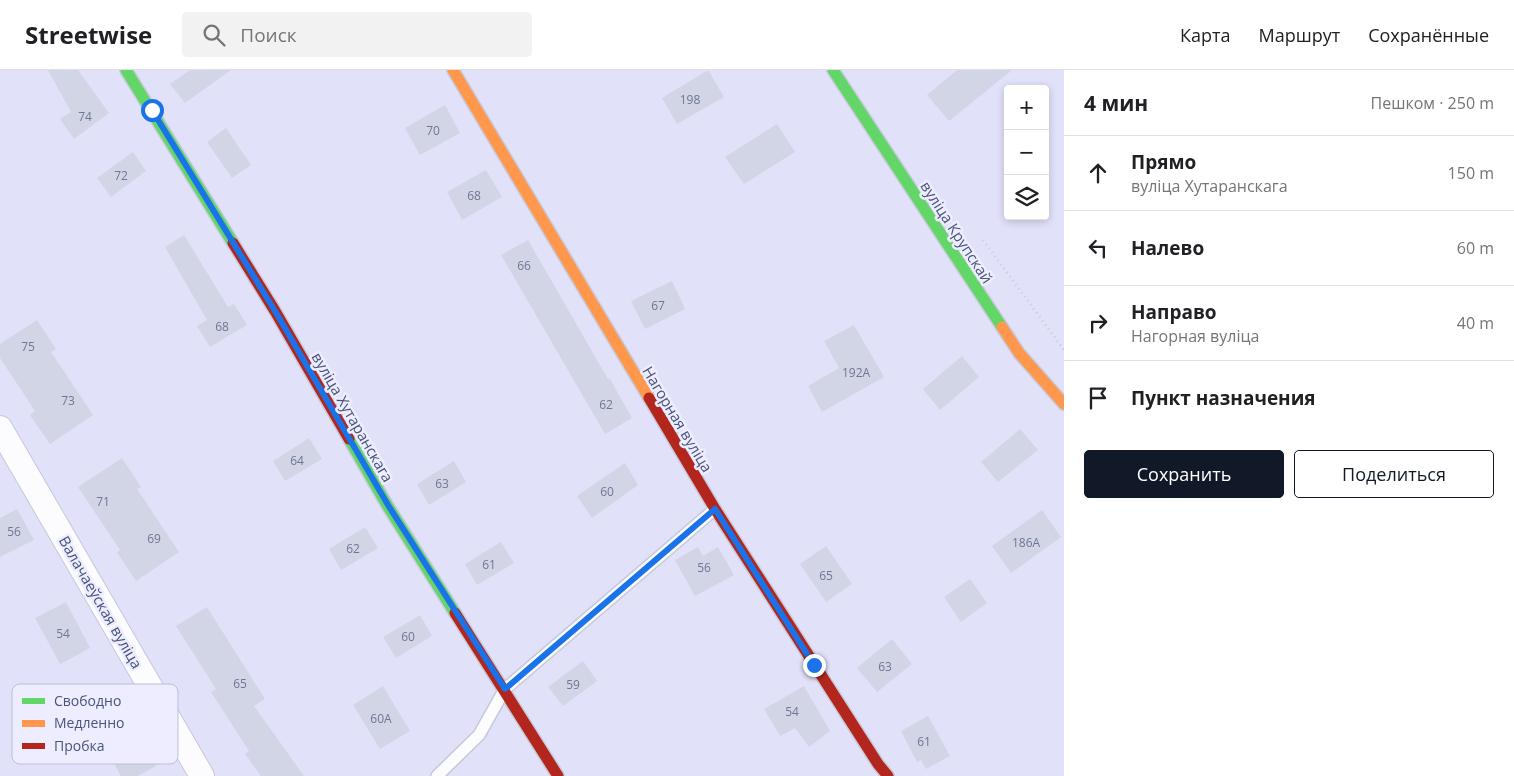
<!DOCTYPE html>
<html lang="ru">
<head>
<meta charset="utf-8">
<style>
  :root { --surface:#fff; --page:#f2f2f2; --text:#202124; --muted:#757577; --line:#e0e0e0; --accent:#111827 }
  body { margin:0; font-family:"Open Sans",sans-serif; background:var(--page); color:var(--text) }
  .controls { position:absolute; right:15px; top:15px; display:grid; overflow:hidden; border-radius:5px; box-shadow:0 2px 8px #0003 }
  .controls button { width:45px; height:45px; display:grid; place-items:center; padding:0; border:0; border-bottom:1px solid var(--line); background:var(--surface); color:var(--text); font:25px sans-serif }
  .stop { position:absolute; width:15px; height:15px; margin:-11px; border:4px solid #1a73e8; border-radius:50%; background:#fff }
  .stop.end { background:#1a73e8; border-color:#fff; box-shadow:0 1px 5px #0008 }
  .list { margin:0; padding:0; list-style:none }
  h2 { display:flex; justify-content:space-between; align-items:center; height:65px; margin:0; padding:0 20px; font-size:21px }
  h2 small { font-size:16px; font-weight:400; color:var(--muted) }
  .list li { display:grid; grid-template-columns:32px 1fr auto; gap:15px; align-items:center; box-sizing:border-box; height:75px; padding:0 20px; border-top:1px solid var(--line) }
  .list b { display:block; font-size:19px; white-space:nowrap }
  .list p { margin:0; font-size:16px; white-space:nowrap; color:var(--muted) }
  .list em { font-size:16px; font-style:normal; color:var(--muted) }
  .actions { display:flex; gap:10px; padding:15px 20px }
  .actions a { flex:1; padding:11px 0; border:1px solid var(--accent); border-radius:5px; text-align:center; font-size:18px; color:var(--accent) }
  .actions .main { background:var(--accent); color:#fff }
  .icon { flex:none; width:28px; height:28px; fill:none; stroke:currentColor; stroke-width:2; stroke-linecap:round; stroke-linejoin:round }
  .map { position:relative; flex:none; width:1064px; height:706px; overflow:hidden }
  header { display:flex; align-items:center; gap:30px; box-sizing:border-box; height:70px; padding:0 25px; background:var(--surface); border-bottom:1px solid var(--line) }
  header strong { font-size:24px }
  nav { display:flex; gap:28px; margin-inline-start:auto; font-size:18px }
  .search { width:350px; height:45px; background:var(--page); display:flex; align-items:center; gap:12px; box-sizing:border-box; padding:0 18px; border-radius:5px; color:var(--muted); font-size:19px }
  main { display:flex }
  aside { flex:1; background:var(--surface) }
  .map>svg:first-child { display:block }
  .residential { fill:#e1e2fa; fill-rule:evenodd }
  .building { fill:#d2d5e5 }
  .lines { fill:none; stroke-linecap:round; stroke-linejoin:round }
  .lane-casing { stroke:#c5c8d8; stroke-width:14 }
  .street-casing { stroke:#c5c8d8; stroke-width:26 }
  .fast-casing { stroke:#c6c9d9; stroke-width:14 }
  .slow-casing { stroke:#c6c9d9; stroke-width:14 }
  .jam-casing { stroke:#c6c9d9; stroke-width:14 }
  .path { stroke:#c8cbd8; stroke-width:3; stroke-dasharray:1 4; stroke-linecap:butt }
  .lane { stroke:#fcfcfe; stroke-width:11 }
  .street { stroke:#fcfcfe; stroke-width:24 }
  .fast { stroke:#63d668; stroke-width:11 }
  .slow { stroke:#ff974d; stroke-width:11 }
  .jam { stroke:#b3261e; stroke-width:11 }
  .route { stroke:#1a73e8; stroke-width:6 }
  .labels { text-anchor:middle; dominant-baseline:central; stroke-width:5; stroke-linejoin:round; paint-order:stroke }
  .number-label { font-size:12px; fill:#6d7796 }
  .street-label { font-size:15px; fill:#485579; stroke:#ededff }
  .key { fill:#ededff; stroke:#bcbfd7; stroke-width:1 }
  .key-label { font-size:14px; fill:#485579 }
</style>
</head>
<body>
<header>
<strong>Streetwise</strong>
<div class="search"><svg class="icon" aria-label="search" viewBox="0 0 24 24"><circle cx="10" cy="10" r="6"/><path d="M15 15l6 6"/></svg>Поиск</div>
<nav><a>Карта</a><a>Маршрут</a><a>Сохранённые</a></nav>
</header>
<main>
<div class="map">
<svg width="1064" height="706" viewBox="0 0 1064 706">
  <rect width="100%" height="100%" fill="#ebebf8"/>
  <!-- residential -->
  <path class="residential" d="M 0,0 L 1064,0 L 1064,706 L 0,706 ZM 1008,19 L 1045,19 L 1045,146 L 1008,146 Z"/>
  <!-- building -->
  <g class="building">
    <polygon points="48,0 78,0 109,43 74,69 60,49 71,42"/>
    <polygon points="190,0 231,0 185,33 170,14"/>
    <polygon points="708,0 724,27 677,54 662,28"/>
    <polygon points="957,0 1012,0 949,51 927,25"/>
    <polygon points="445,35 460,63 420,85 405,58"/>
    <polygon points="777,54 795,82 744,114 725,87"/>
    <polygon points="226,58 251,95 232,108 207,72"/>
    <polygon points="133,82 146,101 111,127 97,108"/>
    <polygon points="486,100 502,127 462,150 447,122"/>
    <polygon points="184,165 228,237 234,234 247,255 210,277 197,256 207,250 165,177"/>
    <polygon points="528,170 608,309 610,309 632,348 605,364 501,185"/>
    <polygon points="672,211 685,239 645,259 631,231"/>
    <polygon points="37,250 56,279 51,282 93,345 50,374 30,345 35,341 0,288 0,274"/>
    <polygon points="854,255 884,307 822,342 808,316 839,298 824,271"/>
    <polygon points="962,286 979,307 940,340 923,319"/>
    <polygon points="1020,359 1038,380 998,412 981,392"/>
    <polygon points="309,368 322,389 285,411 273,391"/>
    <polygon points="122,388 141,417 137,419 179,482 136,511 117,482 120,480 78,417"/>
    <polygon points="454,391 466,412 429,435 417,414"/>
    <polygon points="625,393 638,415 592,448 577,426"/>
    <polygon points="17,439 34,470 0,487 0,448"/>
    <polygon points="1042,440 1061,467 1011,503 992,476"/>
    <polygon points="365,457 378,478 341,500 329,479"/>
    <polygon points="501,472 514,493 477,515 465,494"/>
    <polygon points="826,476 852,514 826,532 800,494"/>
    <polygon points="698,477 703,486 718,477 734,505 695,526 675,490"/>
    <polygon points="970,509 987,533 961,552 944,527"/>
    <polygon points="66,532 90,578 60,594 35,548"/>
    <polygon points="207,537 265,629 254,636 304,706 261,706 245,684 249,681 211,622 216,619 176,556"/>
    <polygon points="420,545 432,566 396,588 383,567"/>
    <polygon points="892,569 912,594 877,622 857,598"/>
    <polygon points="583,591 597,611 563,636 548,617"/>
    <polygon points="383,616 410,661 380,679 353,635"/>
    <polygon points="804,616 830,661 809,677 795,658 780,666 764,639"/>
    <polygon points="115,621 156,696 138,706 121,706 83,638"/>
    <polygon points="928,646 950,686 926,699 921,690 917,692 901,661"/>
  </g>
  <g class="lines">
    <defs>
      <polyline id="lane" points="437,706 479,665 505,619 715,439"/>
      <polyline id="street" points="0,358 202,706"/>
      <g id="fast">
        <polyline points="126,0 233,173"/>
        <polyline points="833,0 1002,257"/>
        <polyline points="349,369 387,435 455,543"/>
      </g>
      <g id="slow">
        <polyline points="453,0 649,328"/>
        <polyline points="1002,257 1019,283 1064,334"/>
      </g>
      <g id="jam">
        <polyline points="233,173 275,241 349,369"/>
        <polyline points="649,328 715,439 878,694 888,706"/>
        <polyline points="455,543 558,706"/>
      </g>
    </defs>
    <!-- lane casing -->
    <use href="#lane" class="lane-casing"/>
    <!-- street casing -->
    <use href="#street" class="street-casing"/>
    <!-- fast casing -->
    <use href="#fast" class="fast-casing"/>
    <!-- slow casing -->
    <use href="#slow" class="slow-casing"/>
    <!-- jam casing -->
    <use href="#jam" class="jam-casing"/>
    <!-- path -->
    <polyline class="path" points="983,170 1064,280"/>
    <!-- lane -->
    <use href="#lane" class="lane"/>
    <!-- street -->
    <use href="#street" class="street"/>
    <!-- fast -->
    <use href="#fast" class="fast"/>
    <!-- slow -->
    <use href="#slow" class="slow"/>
    <!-- jam -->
    <use href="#jam" class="jam"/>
  </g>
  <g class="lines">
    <!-- route -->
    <polyline class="route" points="152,40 275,241 388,435 505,619 715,439 814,595"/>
  </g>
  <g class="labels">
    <!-- number labels -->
    <g class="number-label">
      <text x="690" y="29">198</text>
      <text x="85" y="46">74</text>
      <text x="433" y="60">70</text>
      <text x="121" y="105">72</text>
      <text x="474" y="125">68</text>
      <text x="524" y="195">66</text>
      <text x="658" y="235">67</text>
      <text x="222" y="256">68</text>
      <text x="28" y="276">75</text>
      <text x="856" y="302">192А</text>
      <text x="68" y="330">73</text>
      <text x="606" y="334">62</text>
      <text x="297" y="390">64</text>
      <text x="442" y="413">63</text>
      <text x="607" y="421">60</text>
      <text x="103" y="431">71</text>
      <text x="14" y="461">56</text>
      <text x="154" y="468">69</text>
      <text x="1026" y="472">186А</text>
      <text x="353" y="478">62</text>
      <text x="489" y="494">61</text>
      <text x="704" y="497">56</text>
      <text x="826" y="505">65</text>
      <text x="63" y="563">54</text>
      <text x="408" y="566">60</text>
      <text x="885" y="596">63</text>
      <text x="240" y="613">65</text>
      <text x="573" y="614">59</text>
      <text x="792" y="641">54</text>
      <text x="381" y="648">60А</text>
      <text x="924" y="671">61</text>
    </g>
    <!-- street labels -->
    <g class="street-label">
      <text transform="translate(957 162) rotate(57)">вуліца Крупскай</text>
      <text transform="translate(353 347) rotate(60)">вуліца Хутаранскага</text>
      <text transform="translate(678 349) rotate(59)">Нагорная вуліца</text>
      <text transform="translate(101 532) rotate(60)">Валачаеўская вуліца</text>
    </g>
  </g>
  <!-- legend -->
  <rect x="12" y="614" width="166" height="80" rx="8" class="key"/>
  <rect x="22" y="628" width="23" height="6" fill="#63d668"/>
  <rect x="22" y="650" width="23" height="7" fill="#ff974d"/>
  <rect x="22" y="673" width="23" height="6" fill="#b3261e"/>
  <g class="key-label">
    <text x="54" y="636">Свободно</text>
    <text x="54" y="658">Медленно</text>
    <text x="54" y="681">Пробка</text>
  </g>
</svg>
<div class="controls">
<button>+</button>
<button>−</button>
<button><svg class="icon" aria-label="layers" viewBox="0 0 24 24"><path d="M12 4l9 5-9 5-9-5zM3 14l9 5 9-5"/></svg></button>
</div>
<div class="stop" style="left:152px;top:40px"></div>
<div class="stop end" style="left:814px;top:595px"></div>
</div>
<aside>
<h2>4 мин<small>Пешком · 250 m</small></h2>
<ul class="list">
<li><svg class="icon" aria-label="ahead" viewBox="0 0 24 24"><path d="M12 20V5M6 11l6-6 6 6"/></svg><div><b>Прямо</b><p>вуліца Хутаранскага</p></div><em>150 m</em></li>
<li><svg class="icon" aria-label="left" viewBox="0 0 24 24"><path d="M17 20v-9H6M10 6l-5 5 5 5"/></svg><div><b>Налево</b></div><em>60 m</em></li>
<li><svg class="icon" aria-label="right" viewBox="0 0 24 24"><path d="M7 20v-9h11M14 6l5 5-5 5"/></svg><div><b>Направо</b><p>Нагорная вуліца</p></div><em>40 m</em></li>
<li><svg class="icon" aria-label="arrive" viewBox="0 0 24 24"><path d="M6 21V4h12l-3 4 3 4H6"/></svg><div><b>Пункт назначения</b></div></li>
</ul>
<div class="actions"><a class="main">Сохранить</a><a>Поделиться</a></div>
</aside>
</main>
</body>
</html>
